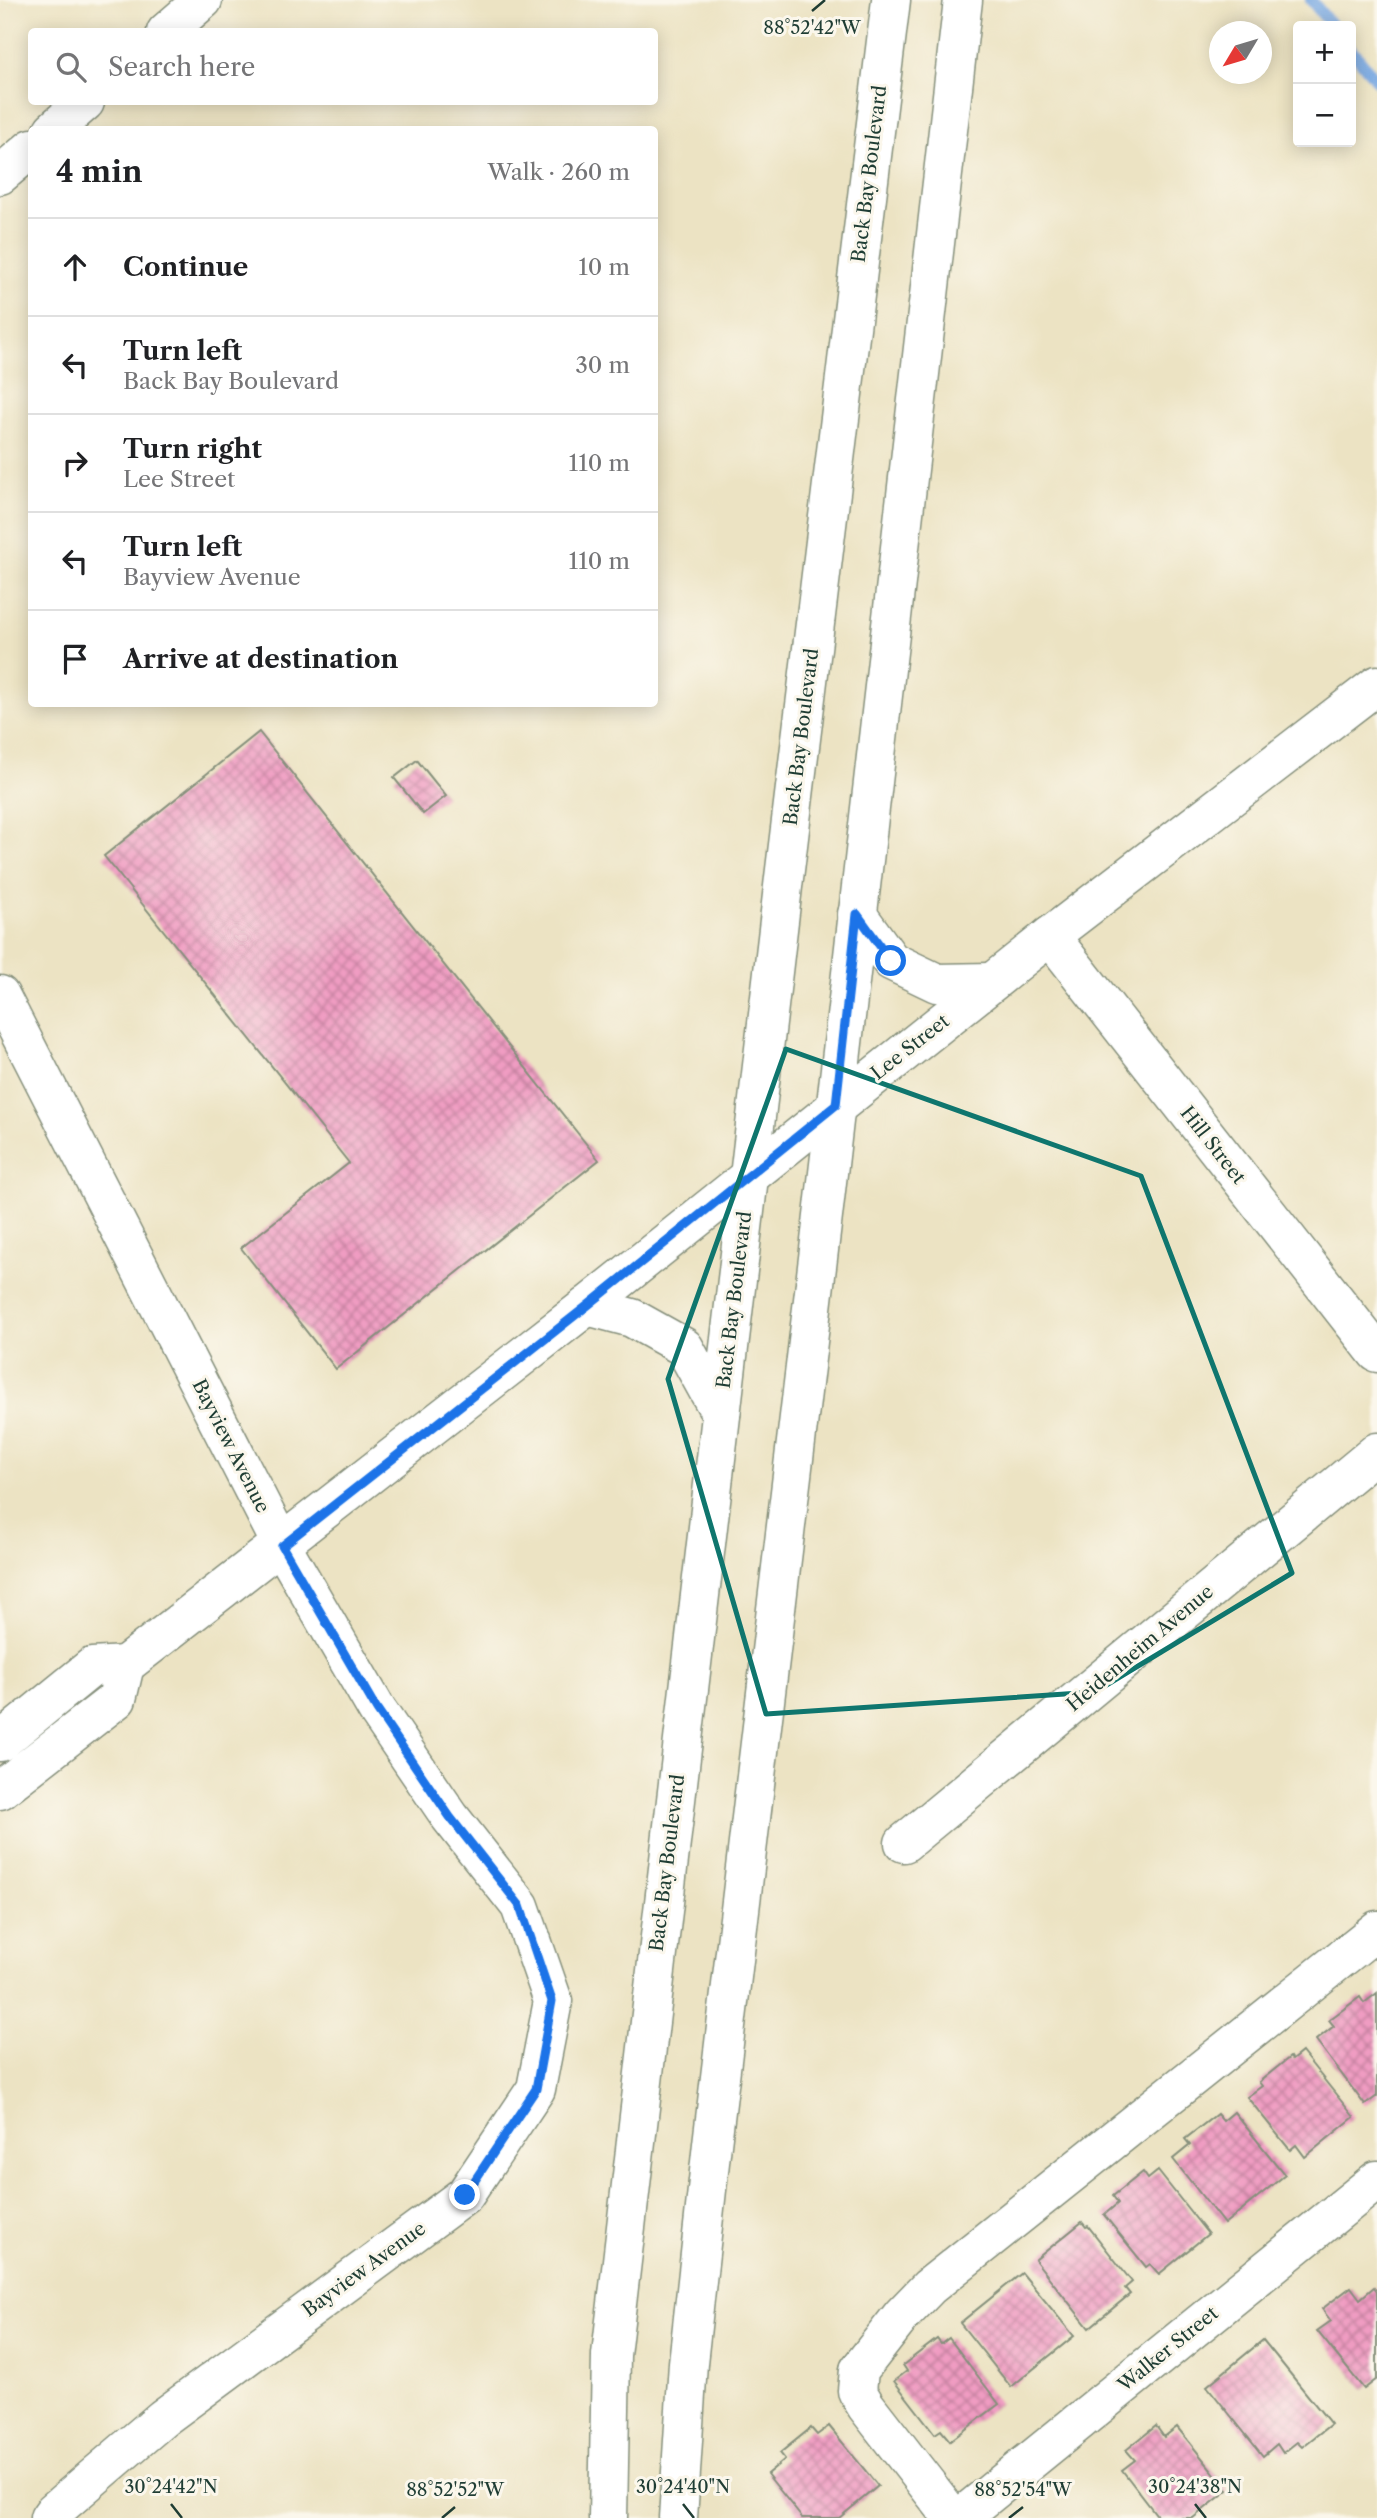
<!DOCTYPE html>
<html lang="en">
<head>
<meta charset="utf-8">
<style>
  :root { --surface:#fff; --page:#f6f6f6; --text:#202124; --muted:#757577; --line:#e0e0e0 }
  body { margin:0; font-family:"Libre Caslon Text",serif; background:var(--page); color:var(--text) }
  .controls { position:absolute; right:21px; top:21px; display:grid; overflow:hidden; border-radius:7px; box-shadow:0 4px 18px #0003 }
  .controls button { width:63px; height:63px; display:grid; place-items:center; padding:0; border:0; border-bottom:2px solid var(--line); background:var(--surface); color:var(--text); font:35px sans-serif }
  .compass { position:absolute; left:1209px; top:21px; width:63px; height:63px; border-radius:50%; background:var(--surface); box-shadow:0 4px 18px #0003; rotate:232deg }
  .stop { position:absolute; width:21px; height:21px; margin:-16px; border:5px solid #1a73e8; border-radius:50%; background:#fff }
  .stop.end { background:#1a73e8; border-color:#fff; box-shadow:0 2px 7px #0008 }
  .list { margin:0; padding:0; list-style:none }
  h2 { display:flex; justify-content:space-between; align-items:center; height:91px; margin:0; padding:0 28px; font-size:30px }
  h2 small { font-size:23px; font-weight:400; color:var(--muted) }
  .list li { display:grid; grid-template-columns:46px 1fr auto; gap:21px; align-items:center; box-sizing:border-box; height:98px; padding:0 28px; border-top:2px solid var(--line) }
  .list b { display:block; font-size:26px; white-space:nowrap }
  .list p { margin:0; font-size:23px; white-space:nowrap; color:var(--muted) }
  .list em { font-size:23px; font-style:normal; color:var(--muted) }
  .icon { flex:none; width:38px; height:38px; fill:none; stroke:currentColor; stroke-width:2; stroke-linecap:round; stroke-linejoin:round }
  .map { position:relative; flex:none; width:1377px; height:2518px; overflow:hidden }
  .search { position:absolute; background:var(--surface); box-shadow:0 4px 18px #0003; left:28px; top:28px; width:630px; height:77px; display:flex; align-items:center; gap:18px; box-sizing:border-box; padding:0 24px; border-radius:7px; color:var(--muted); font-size:26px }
  .panel { position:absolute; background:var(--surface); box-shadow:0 4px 18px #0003; left:28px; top:126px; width:630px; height:581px; border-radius:7px }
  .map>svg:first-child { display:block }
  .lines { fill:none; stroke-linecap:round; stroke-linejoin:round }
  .stream { stroke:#78a8e2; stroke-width:12 }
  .building { fill:url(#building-cross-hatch) }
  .minor-casing { stroke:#86907c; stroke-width:41 }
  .major-casing { stroke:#86907c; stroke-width:41 }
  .minor { stroke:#fff; stroke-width:38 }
  .major { stroke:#fff; stroke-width:38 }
  .route { stroke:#1a73e8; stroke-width:9 }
  .marked { fill:none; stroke:#0f766e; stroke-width:5; stroke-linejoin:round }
  .ticks { fill:none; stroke:#1f3d34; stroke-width:2.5 }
  .labels { text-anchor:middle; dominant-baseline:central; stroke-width:6; stroke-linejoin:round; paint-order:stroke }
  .street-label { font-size:19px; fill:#1f3d34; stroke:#fbf7ec }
  .ticks-label { font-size:18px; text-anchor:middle; fill:#1f3d34; stroke:#fbf7ec; stroke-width:6; stroke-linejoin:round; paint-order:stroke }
</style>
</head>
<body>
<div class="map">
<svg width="1377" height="2518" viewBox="0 0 1377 2518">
  <defs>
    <pattern id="building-cross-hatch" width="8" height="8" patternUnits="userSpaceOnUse" patternTransform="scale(1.75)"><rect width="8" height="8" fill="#f09cc2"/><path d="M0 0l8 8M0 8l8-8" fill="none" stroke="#c2809e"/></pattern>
  </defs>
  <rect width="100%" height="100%" fill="#fbf7ec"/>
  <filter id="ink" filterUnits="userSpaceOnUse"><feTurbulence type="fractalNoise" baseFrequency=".0143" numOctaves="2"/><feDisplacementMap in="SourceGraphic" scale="14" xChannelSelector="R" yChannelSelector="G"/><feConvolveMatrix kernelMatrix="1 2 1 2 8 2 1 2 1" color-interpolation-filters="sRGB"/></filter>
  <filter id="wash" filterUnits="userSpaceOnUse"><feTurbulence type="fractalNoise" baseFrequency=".00686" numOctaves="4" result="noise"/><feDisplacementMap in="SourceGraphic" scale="28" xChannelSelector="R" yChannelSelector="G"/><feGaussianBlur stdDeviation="1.57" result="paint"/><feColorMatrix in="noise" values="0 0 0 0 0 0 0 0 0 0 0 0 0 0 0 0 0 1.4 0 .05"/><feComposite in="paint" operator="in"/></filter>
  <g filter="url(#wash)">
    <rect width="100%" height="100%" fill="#ece3c3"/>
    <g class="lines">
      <!-- stream -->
      <g class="stream">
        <polyline points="1311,0 1332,26"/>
        <polyline points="1351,49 1377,81"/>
      </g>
    </g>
    <g id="blocks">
      <!-- building -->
      <g class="building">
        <polygon points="259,732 599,1160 336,1369 241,1248 349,1163 104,856"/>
        <polygon points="417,760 446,796 423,814 394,778"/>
        <polygon points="1377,1993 1377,2096 1365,2105 1316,2040 1334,2026 1329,2020 1360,1997 1364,2003"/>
        <polygon points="1302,2052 1354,2117 1305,2157 1296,2145 1290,2150 1247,2097 1262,2086 1259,2082 1290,2057 1292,2060"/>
        <polygon points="1234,2112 1285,2175 1224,2224 1173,2159 1190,2145 1185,2139 1217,2114 1223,2121"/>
        <polygon points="1158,2171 1208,2234 1159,2274 1150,2264 1146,2267 1104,2215 1118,2203 1113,2196 1143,2172 1148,2179"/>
        <polygon points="1082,2222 1086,2227 1088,2226 1132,2282 1125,2288 1130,2294 1089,2328 1035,2260"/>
        <polygon points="1022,2273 1074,2336 1011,2387 960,2323"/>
        <polygon points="1351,2287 1360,2299 1374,2287 1377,2291 1377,2379 1364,2389 1317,2331 1331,2321 1322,2309"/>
        <polygon points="949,2338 999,2404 950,2441 941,2430 935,2434 894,2381 907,2371 903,2365 937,2339 941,2344"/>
        <polygon points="1263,2340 1331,2424 1302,2447 1297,2442 1283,2453 1277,2444 1263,2456 1207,2386"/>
        <polygon points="829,2426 878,2486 839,2518 802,2518 767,2474 785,2459 780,2453 811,2428 817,2435"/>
        <polygon points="1156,2426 1164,2437 1177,2427 1228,2490 1193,2518 1159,2518 1122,2470 1135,2460 1126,2450"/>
      </g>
    </g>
  </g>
  <g filter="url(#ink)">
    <use href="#blocks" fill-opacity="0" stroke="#86907c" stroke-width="2"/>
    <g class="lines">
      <defs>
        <g id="minor">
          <polyline points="166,32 203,0"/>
          <polyline points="53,130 85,102"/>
          <polyline points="0,175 32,148"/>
          <polyline points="1050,936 1377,1353"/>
          <polyline points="0,995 282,1546 377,1710 450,1817 520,1906 553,2001 536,2089 465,2195 163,2418 54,2511 49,2518"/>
          <polyline points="125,1665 587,1306 1050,936 1377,685"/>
          <polyline points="0,1742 92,1667 125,1665 117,1699 0,1790"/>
          <polyline points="904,1843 1377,1452"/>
          <polyline points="953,2518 866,2406 857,2391 859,2370 902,2315 929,2287 1377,1930"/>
          <polyline points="960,2518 1377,2180"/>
        </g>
        <g id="major">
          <polyline points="857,914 891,961 937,983 992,982"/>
          <polyline points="587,1306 632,1318 684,1347 721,1414"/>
          <polyline points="608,2518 611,2355 784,878 891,0"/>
          <polyline points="678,2518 688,2363 712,2144 824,1208 963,0"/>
        </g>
      </defs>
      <!-- minor casing -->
      <use href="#minor" class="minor-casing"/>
      <!-- major casing -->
      <use href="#major" class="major-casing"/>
      <!-- minor -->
      <use href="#minor" class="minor"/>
      <!-- major -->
      <use href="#major" class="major"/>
    </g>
  </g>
  <g class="lines" filter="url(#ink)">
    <!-- route -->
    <polyline class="route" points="465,2195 536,2089 552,2001 520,1906 450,1817 377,1710 282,1546 587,1306 836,1105 857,914 891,961"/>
  </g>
  <!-- marked area -->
  <path class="marked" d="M 786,1049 L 1141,1176 L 1292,1573 L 1095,1692 L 766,1714 L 668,1379 Z"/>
  <!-- ticks -->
  <path class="ticks" d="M 812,11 L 825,0M 171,2504 L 182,2518M 683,2504 L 694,2518M 1195,2504 L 1206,2518M 442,2518 L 455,2507M 1009,2518 L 1023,2507"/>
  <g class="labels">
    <!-- street labels -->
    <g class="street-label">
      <text transform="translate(869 174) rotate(-83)">Back Bay Boulevard</text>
      <text transform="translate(801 737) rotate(-83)">Back Bay Boulevard</text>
      <text transform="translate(910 1047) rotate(-38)">Lee Street</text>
      <text transform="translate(1213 1145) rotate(52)">Hill Street</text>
      <text transform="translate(734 1300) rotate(-83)">Back Bay Boulevard</text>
      <text transform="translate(231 1446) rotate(63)">Bayview Avenue</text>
      <text transform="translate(1140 1648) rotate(-40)">Heidenheim Avenue</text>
      <text transform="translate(667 1863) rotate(-83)">Back Bay Boulevard</text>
      <text transform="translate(364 2269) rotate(-36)">Bayview Avenue</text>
      <text transform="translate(1168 2349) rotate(-39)">Walker Street</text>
    </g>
  </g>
  <g class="ticks-label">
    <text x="812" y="34">88°52'42"W</text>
    <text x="171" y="2493">30°24'42"N</text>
    <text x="683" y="2493">30°24'40"N</text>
    <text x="1195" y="2493">30°24'38"N</text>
    <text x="455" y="2496">88°52'52"W</text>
    <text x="1023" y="2496">88°52'54"W</text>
  </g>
</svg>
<div class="controls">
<button>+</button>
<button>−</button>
</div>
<svg class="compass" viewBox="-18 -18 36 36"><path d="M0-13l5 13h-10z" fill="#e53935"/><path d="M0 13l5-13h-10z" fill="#757577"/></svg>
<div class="stop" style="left:891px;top:961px"></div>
<div class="stop end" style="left:465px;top:2195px"></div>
<div class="search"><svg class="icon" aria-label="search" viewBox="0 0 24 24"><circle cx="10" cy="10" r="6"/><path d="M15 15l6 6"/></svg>Search here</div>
<section class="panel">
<h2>4 min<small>Walk · 260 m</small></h2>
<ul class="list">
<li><svg class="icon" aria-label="ahead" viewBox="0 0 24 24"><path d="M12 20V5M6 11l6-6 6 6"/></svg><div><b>Continue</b></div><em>10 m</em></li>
<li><svg class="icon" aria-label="left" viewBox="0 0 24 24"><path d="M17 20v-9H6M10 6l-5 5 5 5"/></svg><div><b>Turn left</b><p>Back Bay Boulevard</p></div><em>30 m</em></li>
<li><svg class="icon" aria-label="right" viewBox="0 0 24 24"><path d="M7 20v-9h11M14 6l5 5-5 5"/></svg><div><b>Turn right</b><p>Lee Street</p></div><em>110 m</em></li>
<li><svg class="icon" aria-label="left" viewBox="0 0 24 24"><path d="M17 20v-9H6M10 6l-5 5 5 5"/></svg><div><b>Turn left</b><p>Bayview Avenue</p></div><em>110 m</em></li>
<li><svg class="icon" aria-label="arrive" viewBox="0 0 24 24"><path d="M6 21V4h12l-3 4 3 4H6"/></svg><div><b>Arrive at destination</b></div></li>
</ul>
</section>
</div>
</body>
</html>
